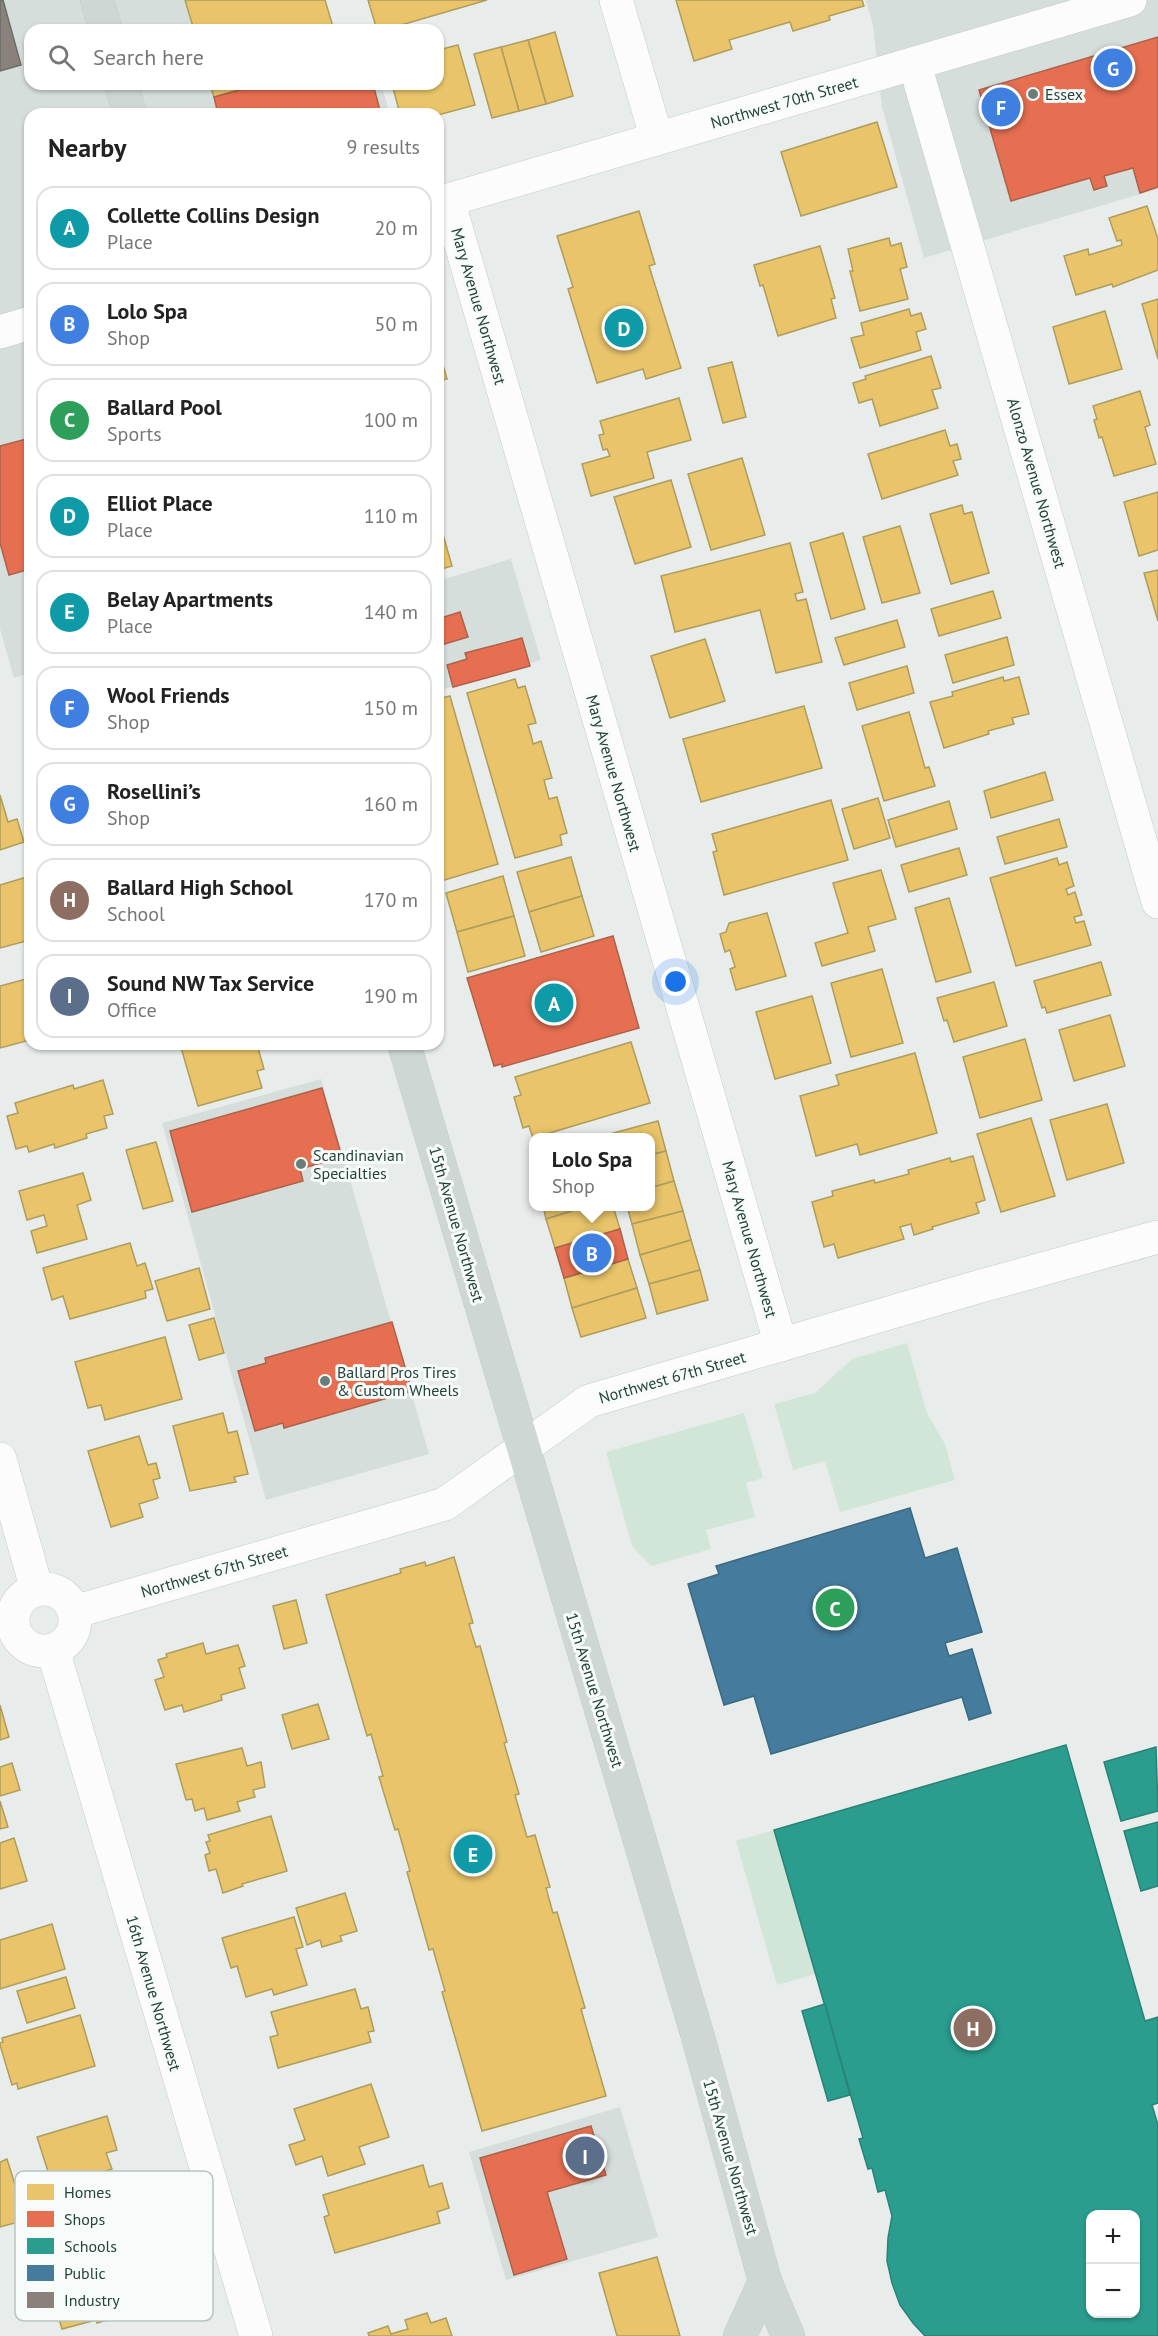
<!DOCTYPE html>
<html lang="en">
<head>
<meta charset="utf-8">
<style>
  :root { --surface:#fff; --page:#f6f6f6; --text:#222; --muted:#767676; --line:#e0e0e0; --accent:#0f766e }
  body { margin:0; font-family:"PT Sans",sans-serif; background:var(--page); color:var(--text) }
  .controls { position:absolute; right:18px; bottom:18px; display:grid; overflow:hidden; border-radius:12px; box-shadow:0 2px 4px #0004 }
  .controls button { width:54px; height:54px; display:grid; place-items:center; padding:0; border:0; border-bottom:2px solid var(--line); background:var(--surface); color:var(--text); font:30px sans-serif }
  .you { position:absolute; left:676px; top:982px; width:21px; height:21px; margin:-15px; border:4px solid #fff; border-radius:50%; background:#1a73e8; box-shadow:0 0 0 9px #1a73e833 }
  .badge { display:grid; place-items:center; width:39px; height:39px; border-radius:50%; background:var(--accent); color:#fff; font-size:20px; font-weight:700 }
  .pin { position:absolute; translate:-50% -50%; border:3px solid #fff; box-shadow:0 2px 6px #0006 }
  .popup { position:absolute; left:529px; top:1133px; width:126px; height:78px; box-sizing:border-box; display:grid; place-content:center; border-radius:12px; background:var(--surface); filter:drop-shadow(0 2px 4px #0005); font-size:20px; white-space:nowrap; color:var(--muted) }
  .popup b { font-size:22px; color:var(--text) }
  .popup::after { content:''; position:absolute; left:50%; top:100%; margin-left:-12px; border:12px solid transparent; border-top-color:var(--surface) }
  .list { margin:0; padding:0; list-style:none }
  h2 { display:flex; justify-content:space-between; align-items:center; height:78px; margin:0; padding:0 24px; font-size:26px }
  h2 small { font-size:20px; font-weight:400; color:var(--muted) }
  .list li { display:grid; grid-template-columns:39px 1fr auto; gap:18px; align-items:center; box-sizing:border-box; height:84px; margin:0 12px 12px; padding:0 12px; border:2px solid var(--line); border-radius:18px }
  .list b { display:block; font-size:22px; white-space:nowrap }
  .list p { margin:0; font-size:20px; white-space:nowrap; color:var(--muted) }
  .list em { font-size:20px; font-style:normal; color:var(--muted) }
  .icon { flex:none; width:33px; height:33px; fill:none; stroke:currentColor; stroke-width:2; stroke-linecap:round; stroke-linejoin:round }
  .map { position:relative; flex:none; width:1158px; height:2336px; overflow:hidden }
  .search { position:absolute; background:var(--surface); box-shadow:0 2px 4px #0004; left:24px; top:24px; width:420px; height:66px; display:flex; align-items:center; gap:15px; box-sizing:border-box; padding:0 21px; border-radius:18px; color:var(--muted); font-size:22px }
  .panel { position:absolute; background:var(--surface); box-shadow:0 2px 4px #0004; left:24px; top:108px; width:420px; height:942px; border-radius:18px }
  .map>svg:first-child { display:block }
  .built { fill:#d6dedb }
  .green { fill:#d1e6d8 }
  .homes { fill:#e9c46a; stroke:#ae9d5c; stroke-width:1.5 }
  .shops { fill:#e76f51; stroke:#ac624a; stroke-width:1.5 }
  .schools { fill:#2a9d8f; stroke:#288276; stroke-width:1.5; fill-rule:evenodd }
  .public { fill:#457b9d; stroke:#3b6a7f; stroke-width:1.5 }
  .industry { fill:#8a817c; stroke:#6b6e68; stroke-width:1.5 }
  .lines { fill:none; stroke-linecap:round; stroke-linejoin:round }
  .street-casing { stroke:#c5cac8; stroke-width:34 }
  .primary-casing { stroke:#c3ccc9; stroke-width:34 }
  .street { stroke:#fcfcfc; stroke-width:33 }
  .primary { stroke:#cfd7d5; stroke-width:33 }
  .poi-dot { fill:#697e78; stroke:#f7fbf9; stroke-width:2 }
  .labels { text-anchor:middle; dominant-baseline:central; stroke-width:6; stroke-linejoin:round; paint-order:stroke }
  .poi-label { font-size:16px; fill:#24423a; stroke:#f7fbf9; text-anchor:start }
  .street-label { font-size:16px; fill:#24423a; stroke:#f7fbf9 }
  .key { fill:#f7fbf9; stroke:#b8c4c0; stroke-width:1.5 }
  .key-label { font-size:16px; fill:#24423a }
</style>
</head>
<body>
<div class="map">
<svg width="1158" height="2336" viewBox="0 0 1158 2336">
  <rect width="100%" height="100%" fill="#e8edeb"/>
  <!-- built -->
  <g class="built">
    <polygon points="0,0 185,0 194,30 30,30 30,84 210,84 214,97 261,84 381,84 390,114 30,114 30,673 14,678 0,629"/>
    <polygon points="866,0 1158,0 1158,189 924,258 882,107 873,26"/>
    <polygon points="511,559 541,660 438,691 438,581"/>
    <polygon points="321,1079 429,1454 266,1500 162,1123"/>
    <polygon points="620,2107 658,2237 506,2280 469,2152"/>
  </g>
  <!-- green -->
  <g class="green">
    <polygon points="907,1343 927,1413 945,1444 955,1480 840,1512 825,1461 793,1470 774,1404 815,1393 852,1359"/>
    <polygon points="744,1413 763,1478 746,1483 755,1517 706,1530 711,1549 651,1566 632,1546 606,1452"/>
    <polygon points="774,1830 815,1974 777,1985 736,1841"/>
  </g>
  <!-- homes -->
  <g class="homes">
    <polygon points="185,0 325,0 334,30 194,30"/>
    <polygon points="368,0 487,0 384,30 377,30"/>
    <polygon points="676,0 862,0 864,6 829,16 830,20 793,31 790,22 729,40 732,49 694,61"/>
    <polygon points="555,32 573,96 546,104 528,40"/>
    <polygon points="528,40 546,104 519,111 501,47"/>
    <polygon points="458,45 475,105 438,115 400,114 392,84 438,84 438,50"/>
    <polygon points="501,47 519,111 492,118 474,54"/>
    <polygon points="210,84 261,84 214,97"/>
    <polygon points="877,122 897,187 801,216 781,152"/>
    <polygon points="1147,206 1158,239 1158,270 1113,287 1112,284 1076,295 1064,256 1088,249 1089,255 1122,245 1121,240 1117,241 1109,218"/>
    <polygon points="639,211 655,264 649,266 681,368 646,379 643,369 597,383 568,289 573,287 557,236"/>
    <polygon points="889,238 891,246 901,243 907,267 900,269 908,299 860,311 850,271 853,271 848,249"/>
    <polygon points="820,246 835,298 831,299 836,318 778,336 763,285 760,286 754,265"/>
    <polygon points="1158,299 1158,359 1142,304"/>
    <polygon points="909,309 911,316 921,313 926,329 916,332 921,350 860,368 851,338 864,335 861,323"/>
    <polygon points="1105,311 1122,369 1069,384 1053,327"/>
    <polygon points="439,351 447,379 438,381 438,352"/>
    <polygon points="931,356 941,388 932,390 938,408 880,426 872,399 859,403 853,383 866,379 865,376"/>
    <polygon points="732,362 746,417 723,423 708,368"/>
    <polygon points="1140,391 1150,425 1145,427 1156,464 1114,476 1102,437 1099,438 1094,420 1097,419 1093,406"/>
    <polygon points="679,398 691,440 647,452 654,478 591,496 582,464 610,456 607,449 603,450 599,435 604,434 600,421"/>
    <polygon points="945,430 950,446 957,444 961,459 953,461 958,475 882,499 868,454"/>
    <polygon points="742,458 765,535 711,550 688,474"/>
    <polygon points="671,480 691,547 635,564 614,497"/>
    <polygon points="1158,492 1158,550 1139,556 1124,502"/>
    <polygon points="962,505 964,514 972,512 989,573 951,584 930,514"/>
    <polygon points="438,517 452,566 438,570"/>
    <polygon points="900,526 920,593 882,603 863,537"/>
    <polygon points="843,533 865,609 831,619 810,543"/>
    <polygon points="790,543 803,592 795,594 797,601 806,599 822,662 776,673 760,610 675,632 661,576"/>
    <polygon points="1158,570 1158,621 1144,573"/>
    <polygon points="993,591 1001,618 939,636 931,609"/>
    <polygon points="897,620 905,647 844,665 835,638"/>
    <polygon points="1007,637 1014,665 953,683 945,655"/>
    <polygon points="705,639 725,701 670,718 651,656"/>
    <polygon points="907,666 914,693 857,710 849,683"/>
    <polygon points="1003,677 1004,681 1019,677 1029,714 1012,718 1014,724 988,731 989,734 944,748 930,702 953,696 952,692"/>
    <polygon points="515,679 518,688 525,686 536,723 528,725 532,739 533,744 541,741 552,778 544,780 549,799 557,797 567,833 560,835 562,845 515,858 467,693"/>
    <polygon points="450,696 498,864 441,881 438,870 438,862 443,860 440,851 438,852 438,699"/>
    <polygon points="804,706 822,768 701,802 683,739"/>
    <polygon points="909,712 925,768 929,767 935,786 884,801 862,726"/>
    <polygon points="1045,772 1053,800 991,818 984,791"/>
    <polygon points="0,795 8,822 17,819 24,842 0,850"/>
    <polygon points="878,798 890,838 854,849 842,809"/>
    <polygon points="831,800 848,860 724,895 713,852 717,851 712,834"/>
    <polygon points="949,801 957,829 896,847 888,820"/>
    <polygon points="1059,819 1067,847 1005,864 997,837"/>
    <polygon points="959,848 967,875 909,892 901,865"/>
    <polygon points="571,857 582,896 529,912 517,872"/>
    <polygon points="1057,858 1059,865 1067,862 1074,886 1066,889 1068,895 1075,892 1082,915 1074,917 1076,923 1084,921 1091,945 1016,966 990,878"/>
    <polygon points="881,870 896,919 868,927 875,951 822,966 815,943 848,933 833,883"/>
    <polygon points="30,876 30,940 0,948 0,885"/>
    <polygon points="503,876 514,916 457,932 446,893"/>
    <polygon points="582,896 594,936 541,952 529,912"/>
    <polygon points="949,898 971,972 936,982 915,908"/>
    <polygon points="767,913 786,976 736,990 730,969 735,967 730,950 725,952 720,934 726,932 729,923"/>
    <polygon points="514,916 525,956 468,972 457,932"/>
    <polygon points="1101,962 1111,995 1047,1013 1045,1007 1042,1008 1034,981"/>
    <polygon points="882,969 903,1043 851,1057 831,983"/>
    <polygon points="30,978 30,1040 0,1048 0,986"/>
    <polygon points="994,982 1007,1026 954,1042 947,1020 944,1021 937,998"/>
    <polygon points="812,996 831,1063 775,1079 756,1012"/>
    <polygon points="1110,1015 1125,1066 1074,1081 1059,1030"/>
    <polygon points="1025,1039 1042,1100 980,1118 963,1057"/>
    <polygon points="631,1042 650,1103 533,1138 529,1126 523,1128 514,1097 521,1095 515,1077"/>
    <polygon points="180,1044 257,1044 264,1069 257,1071 262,1088 198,1106"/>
    <polygon points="915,1053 937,1133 860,1155 857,1144 816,1156 800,1096 839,1085 836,1075"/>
    <polygon points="103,1080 113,1114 104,1116 107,1128 86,1134 87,1138 55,1148 54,1144 29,1152 27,1146 16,1149 7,1116 18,1113 15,1103 73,1085 74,1089"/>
    <polygon points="1107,1104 1124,1163 1067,1180 1050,1120"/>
    <polygon points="1031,1118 1055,1196 1001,1212 977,1134"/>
    <polygon points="658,1121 666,1151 650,1155 650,1138 607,1138 606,1135"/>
    <polygon points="156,1142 173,1201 143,1209 126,1150"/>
    <polygon points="666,1151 674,1181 650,1188 650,1155"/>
    <polygon points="973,1156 985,1200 976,1203 979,1213 932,1227 933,1229 914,1235 911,1224 900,1227 904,1239 838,1258 834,1244 824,1247 812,1202 833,1196 832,1191 874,1180 875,1183 909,1174 908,1170 950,1158 951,1162"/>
    <polygon points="83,1173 91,1200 77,1205 87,1239 37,1253 31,1231 47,1226 44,1215 27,1220 19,1191"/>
    <polygon points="674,1181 683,1211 632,1224 627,1206 650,1206 650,1188"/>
    <polygon points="543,1206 588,1206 546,1219"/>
    <polygon points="588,1206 613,1206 620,1229 555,1248 546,1219"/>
    <polygon points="683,1211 691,1240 640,1255 632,1224"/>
    <polygon points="691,1240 700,1270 649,1284 640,1255"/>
    <polygon points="130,1243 137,1266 145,1263 153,1289 145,1291 146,1298 70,1319 63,1296 52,1300 43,1268"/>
    <polygon points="628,1259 637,1288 572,1308 564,1278"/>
    <polygon points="199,1268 210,1309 167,1321 155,1281"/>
    <polygon points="700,1270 708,1300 657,1314 649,1284"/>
    <polygon points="637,1288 646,1318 581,1337 572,1308"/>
    <polygon points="214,1318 224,1353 199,1360 189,1325"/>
    <polygon points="165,1337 182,1399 105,1420 101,1405 88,1408 75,1362"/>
    <polygon points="223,1413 228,1433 237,1431 248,1474 234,1477 236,1482 190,1491 173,1426"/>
    <polygon points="139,1436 148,1465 156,1463 160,1478 153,1480 158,1498 139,1504 143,1517 111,1527 88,1451"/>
    <polygon points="454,1557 473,1623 469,1624 476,1647 480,1646 507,1742 504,1743 519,1794 515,1795 527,1837 535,1835 550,1887 546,1888 553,1913 557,1912 585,2008 581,2009 606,2096 482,2131 442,1992 445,1991 433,1949 429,1950 407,1872 410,1871 398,1829 395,1830 379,1777 383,1776 371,1734 367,1736 326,1595 401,1573 400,1569 425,1562 426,1566"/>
    <polygon points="296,1600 307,1643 284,1649 273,1606"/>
    <polygon points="203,1643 206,1654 238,1645 245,1666 239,1668 245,1688 221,1695 222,1700 184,1712 182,1705 165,1710 155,1680 164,1677 158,1660 167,1657 166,1654"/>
    <polygon points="318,1704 329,1739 292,1749 282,1715"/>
    <polygon points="0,1705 9,1737 0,1740"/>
    <polygon points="242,1748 247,1766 261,1762 265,1787 253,1790 255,1797 237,1802 240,1811 207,1820 204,1808 195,1811 192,1799 186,1800 176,1764"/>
    <polygon points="12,1763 20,1790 0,1796 0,1767"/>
    <polygon points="0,1801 8,1827 0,1829"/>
    <polygon points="271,1816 287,1871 242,1884 243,1886 223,1893 216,1869 209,1871 205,1855 210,1853 206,1842 210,1841 208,1835"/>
    <polygon points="14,1838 27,1881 0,1889 0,1843"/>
    <polygon points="345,1893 357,1931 340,1936 342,1941 322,1947 320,1940 307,1945 296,1908"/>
    <polygon points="294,1917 303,1947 296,1949 307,1985 274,1995 272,1989 246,1997 237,1966 231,1968 222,1938"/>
    <polygon points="52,1924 65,1969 0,1989 0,1940"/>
    <polygon points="66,1977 75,2008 27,2023 17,1991"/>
    <polygon points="355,1989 361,2009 368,2007 374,2031 368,2032 371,2042 278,2068 270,2037 278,2035 271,2012"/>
    <polygon points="80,2015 95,2066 18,2089 17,2083 12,2085 0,2045 0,2043 3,2042 2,2038"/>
    <polygon points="371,2084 389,2137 359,2147 365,2164 328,2176 322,2156 296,2165 289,2145 305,2140 294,2109"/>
    <polygon points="107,2116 117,2150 106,2153 112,2169 53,2187 37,2137"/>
    <polygon points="7,2159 26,2220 0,2227 0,2162"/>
    <polygon points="423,2165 429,2187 442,2183 449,2208 437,2212 440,2223 335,2253 324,2217 329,2215 323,2195"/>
    <polygon points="82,2215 86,2231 80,2234 85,2252 26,2270 16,2235"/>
    <polygon points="146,2246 163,2300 128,2311 128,2314 97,2323 96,2320 62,2329 54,2302 65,2299 57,2272"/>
    <polygon points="657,2257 680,2336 617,2336 599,2273"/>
    <polygon points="427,2313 431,2323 446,2318 452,2336 369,2336 368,2333 388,2326 391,2334 408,2329 405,2320"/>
  </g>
  <!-- shops -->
  <g class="shops">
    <polygon points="1158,37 1158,187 1140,193 1133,168 1104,176 1107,186 1094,190 1090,178 1011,201 979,90"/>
    <polygon points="261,84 286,84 287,89 303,84 373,84 381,114 218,114 214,97"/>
    <polygon points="30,438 30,569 9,575 0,543 0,446"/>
    <polygon points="438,607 441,618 460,612 468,637 438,646"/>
    <polygon points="522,638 530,666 453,687 447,665 467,659 465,653"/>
    <polygon points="613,936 639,1028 502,1067 502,1064 494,1066 467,978"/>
    <polygon points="322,1088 342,1157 300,1169 303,1181 192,1212 170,1131"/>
    <polygon points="620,1229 628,1259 564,1278 555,1248"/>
    <polygon points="392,1322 412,1391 284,1428 283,1423 255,1431 238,1371 266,1363 265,1358"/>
    <polygon points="591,2126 606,2175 547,2192 567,2259 514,2275 480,2158"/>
  </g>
  <!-- schools -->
  <g class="schools">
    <path d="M 1066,1745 L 1145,2021 L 1158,2017 L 1158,2103 L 1152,2105 L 1158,2125 L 1158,2336 L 925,2336 L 913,2323 L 900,2305 L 892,2283 L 887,2261 L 888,2238 L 892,2216 L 885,2190 L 878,2192 L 872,2168 L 868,2169 L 859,2139 L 863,2138 L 774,1830 ZM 1090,2214 L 1136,2214 L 1136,2314 L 1090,2314 Z"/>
    <polygon points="1156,1747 1158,1811 1121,1821 1104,1762"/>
    <polygon points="1158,1822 1158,1886 1141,1891 1124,1831"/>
    <polygon points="825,2004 850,2095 828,2101 802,2011"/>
  </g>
  <!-- public -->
  <polygon class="public" points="910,1508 925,1558 957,1548 982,1632 945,1643 949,1656 972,1649 991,1713 969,1720 962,1697 771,1754 754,1696 724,1705 688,1584 719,1574 716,1566"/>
  <!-- industry -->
  <polygon class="industry" points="0,0 3,0 21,65 0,71"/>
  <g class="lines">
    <defs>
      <g id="street">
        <polyline points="616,0 657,139"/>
        <polyline points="915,65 1158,902"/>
        <polyline points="448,200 781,1345"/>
        <polyline points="438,203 1130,0"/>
        <polyline points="0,332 30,323"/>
        <polyline points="0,1459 37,1590"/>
        <circle cx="44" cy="1620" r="31"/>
        <polyline points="74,1612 445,1504 589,1401 974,1288 1158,1237"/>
        <polyline points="53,1650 256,2336"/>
      </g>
      <g id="primary">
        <polyline points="97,0 106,30"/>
        <polyline points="121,84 130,114"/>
        <polyline points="404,1044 698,2037 765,2281 788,2336"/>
        <polyline points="740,2336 765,2281"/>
      </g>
    </defs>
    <!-- street casing -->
    <use href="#street" class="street-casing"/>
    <!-- primary casing -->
    <use href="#primary" class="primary-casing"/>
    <!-- street -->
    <use href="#street" class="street"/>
    <!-- primary -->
    <use href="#primary" class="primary"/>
  </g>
  <!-- markers -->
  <g class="poi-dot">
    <circle cx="1033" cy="94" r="6"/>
    <circle cx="301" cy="1164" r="6"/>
    <circle cx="325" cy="1381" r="6"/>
  </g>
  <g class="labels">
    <!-- poi labels -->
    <g class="poi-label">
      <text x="1045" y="94">Essex</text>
      <text x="313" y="1155">Scandinavian<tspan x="313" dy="18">Specialties</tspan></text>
      <text x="337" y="1372">Ballard Pros Tires<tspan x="337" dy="18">&amp; Custom Wheels</tspan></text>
    </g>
    <!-- street labels -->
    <g class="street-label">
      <text transform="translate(784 102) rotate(-16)">Northwest 70th Street</text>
      <text transform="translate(479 306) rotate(74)">Mary Avenue Northwest</text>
      <text transform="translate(1037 483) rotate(74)">Alonzo Avenue Northwest</text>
      <text transform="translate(614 773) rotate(74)">Mary Avenue Northwest</text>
      <text transform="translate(457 1224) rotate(74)">15th Avenue Northwest</text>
      <text transform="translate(750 1239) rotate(74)">Mary Avenue Northwest</text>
      <text transform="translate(672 1377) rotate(-16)">Northwest 67th Street</text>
      <text transform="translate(214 1571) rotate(-16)">Northwest 67th Street</text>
      <text transform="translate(595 1690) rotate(73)">15th Avenue Northwest</text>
      <text transform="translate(154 1993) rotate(74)">16th Avenue Northwest</text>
      <text transform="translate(731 2157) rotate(74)">15th Avenue Northwest</text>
    </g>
  </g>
  <!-- legend -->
  <rect x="15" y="2171" width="198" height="150" rx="9" class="key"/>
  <rect x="27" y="2184" width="27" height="16" fill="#e9c46a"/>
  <rect x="27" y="2211" width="27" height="16" fill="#e76f51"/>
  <rect x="27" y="2238" width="27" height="16" fill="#2a9d8f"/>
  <rect x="27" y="2265" width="27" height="16" fill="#457b9d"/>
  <rect x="27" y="2292" width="27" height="16" fill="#8a817c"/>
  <g class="key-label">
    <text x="64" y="2198">Homes</text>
    <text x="64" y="2225">Shops</text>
    <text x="64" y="2252">Schools</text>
    <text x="64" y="2279">Public</text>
    <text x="64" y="2306">Industry</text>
  </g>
</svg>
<div class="controls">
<button>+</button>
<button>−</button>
</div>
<div class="you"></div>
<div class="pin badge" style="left:554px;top:1003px;background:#0f9aa8">A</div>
<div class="pin badge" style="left:592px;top:1253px;background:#3f7fe0">B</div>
<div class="popup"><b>Lolo Spa</b>Shop</div>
<div class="pin badge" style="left:835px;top:1608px;background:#2e9e5b">C</div>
<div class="pin badge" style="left:624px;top:328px;background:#0f9aa8">D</div>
<div class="pin badge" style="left:473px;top:1854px;background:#0f9aa8">E</div>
<div class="pin badge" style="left:1001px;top:107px;background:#3f7fe0">F</div>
<div class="pin badge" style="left:1113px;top:68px;background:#3f7fe0">G</div>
<div class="pin badge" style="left:973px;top:2028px;background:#8d6e63">H</div>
<div class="pin badge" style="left:585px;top:2156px;background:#5c6f8a">I</div>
<div class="search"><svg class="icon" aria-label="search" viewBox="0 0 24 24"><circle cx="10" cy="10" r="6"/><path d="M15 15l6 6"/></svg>Search here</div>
<section class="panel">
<h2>Nearby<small>9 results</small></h2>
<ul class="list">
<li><span class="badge" style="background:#0f9aa8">A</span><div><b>Collette Collins Design</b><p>Place</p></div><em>20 m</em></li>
<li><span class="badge" style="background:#3f7fe0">B</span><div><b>Lolo Spa</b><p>Shop</p></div><em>50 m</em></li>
<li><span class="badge" style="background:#2e9e5b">C</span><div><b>Ballard Pool</b><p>Sports</p></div><em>100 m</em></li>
<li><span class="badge" style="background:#0f9aa8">D</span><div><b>Elliot Place</b><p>Place</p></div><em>110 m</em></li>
<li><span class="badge" style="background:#0f9aa8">E</span><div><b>Belay Apartments</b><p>Place</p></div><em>140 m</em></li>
<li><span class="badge" style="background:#3f7fe0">F</span><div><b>Wool Friends</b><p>Shop</p></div><em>150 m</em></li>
<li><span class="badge" style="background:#3f7fe0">G</span><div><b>Rosellini’s</b><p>Shop</p></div><em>160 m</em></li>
<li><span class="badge" style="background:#8d6e63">H</span><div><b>Ballard High School</b><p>School</p></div><em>170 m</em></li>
<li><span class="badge" style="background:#5c6f8a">I</span><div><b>Sound NW Tax Service</b><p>Office</p></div><em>190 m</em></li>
</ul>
</section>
</div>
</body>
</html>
